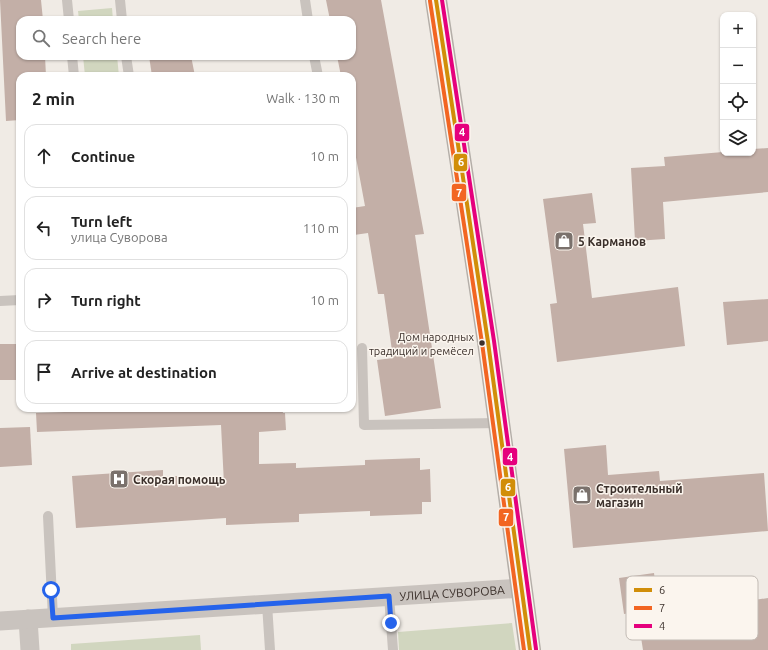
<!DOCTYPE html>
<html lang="en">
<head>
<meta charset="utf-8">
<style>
  :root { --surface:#fff; --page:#f6f6f6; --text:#222; --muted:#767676; --line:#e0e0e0 }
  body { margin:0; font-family:Ubuntu,sans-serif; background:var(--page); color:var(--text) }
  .controls { position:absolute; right:12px; top:12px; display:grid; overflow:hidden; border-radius:8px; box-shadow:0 1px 3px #0004 }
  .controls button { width:36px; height:36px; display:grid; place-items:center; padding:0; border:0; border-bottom:1px solid var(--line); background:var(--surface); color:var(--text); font:20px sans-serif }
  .stop { position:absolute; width:12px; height:12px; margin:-9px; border:3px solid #2563eb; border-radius:50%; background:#fff }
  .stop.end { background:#2563eb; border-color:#fff; box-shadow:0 1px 4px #0008 }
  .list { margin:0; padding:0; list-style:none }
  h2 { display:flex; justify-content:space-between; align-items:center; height:52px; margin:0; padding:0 16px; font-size:17px }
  h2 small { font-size:13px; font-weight:400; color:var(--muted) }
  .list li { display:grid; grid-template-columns:26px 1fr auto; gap:12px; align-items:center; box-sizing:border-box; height:64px; margin:0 8px 8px; padding:0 8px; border:1px solid var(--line); border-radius:12px }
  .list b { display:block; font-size:15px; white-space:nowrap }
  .list p { margin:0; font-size:13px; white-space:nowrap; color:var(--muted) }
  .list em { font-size:13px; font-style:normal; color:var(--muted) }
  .icon { flex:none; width:22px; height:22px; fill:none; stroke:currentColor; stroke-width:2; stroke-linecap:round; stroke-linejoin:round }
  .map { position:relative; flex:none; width:768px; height:650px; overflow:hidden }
  .search { position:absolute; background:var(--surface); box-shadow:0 1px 3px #0004; left:16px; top:16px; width:340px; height:44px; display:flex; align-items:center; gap:10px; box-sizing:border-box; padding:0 14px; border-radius:12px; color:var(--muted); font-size:15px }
  .panel { position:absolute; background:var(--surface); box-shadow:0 1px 3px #0004; left:16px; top:72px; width:340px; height:340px; border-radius:12px }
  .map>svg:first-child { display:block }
  .green { fill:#d1d6bf }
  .building { fill:#c3afa7 }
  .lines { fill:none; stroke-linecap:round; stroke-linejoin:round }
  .service { stroke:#c9c3be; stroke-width:10 }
  .minor { stroke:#c9c3be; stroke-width:19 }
  .trunk { stroke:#b4aea8; stroke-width:22 }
  .bus-1-casing { stroke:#fbf5ee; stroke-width:7 }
  .bus-2-casing { stroke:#fbf5ee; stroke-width:7 }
  .bus-3-casing { stroke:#fbf5ee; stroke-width:7 }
  .bus-1 { stroke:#d18e09; stroke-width:4 }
  .bus-2 { stroke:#f26522; stroke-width:4 }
  .bus-3 { stroke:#e5007d; stroke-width:4 }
  .route { stroke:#2563eb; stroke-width:5 }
  .bus-dot { fill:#3b302b; stroke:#fbf5ee; stroke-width:1.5 }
  .labels { text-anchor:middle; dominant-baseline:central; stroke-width:3; stroke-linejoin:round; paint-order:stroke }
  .bus-label { font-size:11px; fill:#3b302b; stroke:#fbf5ee; text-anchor:end }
  .poi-label { font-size:12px; font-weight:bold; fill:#3b302b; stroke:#fbf5ee; text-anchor:start }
  .street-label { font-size:12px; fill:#3b302b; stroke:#fbf5ee }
  .key { fill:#fbf5ee; stroke:#c1bab4; stroke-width:1 }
  .key-label { font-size:11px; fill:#3b302b }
  .line-badge { stroke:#fbf5ee; stroke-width:1.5 }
  .badge-label { font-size:11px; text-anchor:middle; font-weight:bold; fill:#fff }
</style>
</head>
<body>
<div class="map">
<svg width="768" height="650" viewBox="0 0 768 650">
  <rect width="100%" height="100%" fill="#f0ebe5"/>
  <!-- green -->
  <g class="green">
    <polygon points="112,8 113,20 79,20 78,11"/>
    <polygon points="83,56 117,56 119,76 85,76"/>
    <polygon points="512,623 516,650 399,650 398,632"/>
    <polygon points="200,635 201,650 71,650 71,644"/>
  </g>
  <!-- building -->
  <g class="building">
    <polygon points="0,0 41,0 43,20 20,20 20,56 45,56 46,76 20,76 20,120 6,121"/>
    <polygon points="326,0 381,0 424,234 415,235 441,408 385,416 377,360 393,358 384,294 378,294 368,233 354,235 352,225 352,208 365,206 352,136 352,76 341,76 337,56 352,56 352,20 330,20"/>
    <polygon points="149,56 191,56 195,76 152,76"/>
    <polygon points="768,148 768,192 663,202 665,239 635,241 631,168 665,166 664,157 723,152 753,153 753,149"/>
    <polygon points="592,193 596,223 583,224 592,298 678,287 685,346 557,362 550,304 557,303 543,199"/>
    <polygon points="768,299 768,341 727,345 723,302"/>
    <rect x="0" y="344" width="20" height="36"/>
    <polygon points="178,408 282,408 283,413 285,413 286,430 259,432 259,464 296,463 296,468 365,465 365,460 420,458 420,470 430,469 431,502 422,502 422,514 370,516 370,511 299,514 299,522 226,525 226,518 76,528 72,476 163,470 163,477 177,476 178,487 224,484 221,425 37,432 36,413"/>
    <polygon points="30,427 32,465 0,467 0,428"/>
    <polygon points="606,445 608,475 659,471 660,481 764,473 768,531 573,548 564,449"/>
    <polygon points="654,573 659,614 768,598 768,650 643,650 637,612 624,614 619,578"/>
  </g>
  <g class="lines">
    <!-- service -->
    <g class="service">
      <polyline points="67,0 69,20"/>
      <polyline points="120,0 122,20"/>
      <polyline points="305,0 308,20"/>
      <polyline points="72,56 74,76"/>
      <polyline points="126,56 129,76"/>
      <polyline points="314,56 318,76"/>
      <polyline points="0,301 20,300"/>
      <polyline points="362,348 364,425 499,423"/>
      <polyline points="48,516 53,618"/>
      <polyline points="389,596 393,650"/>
      <polyline points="267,604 270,650"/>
    </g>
    <!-- minor -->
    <g class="minor">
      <polyline points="28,619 30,650"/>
      <path id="s1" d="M 0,621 L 522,588"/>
    </g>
    <!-- trunk -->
    <polyline class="trunk" points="436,0 488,342 530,650"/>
    <defs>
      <polyline id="bus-1" points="436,0 488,342 530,650"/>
      <polyline id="bus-2" points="430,1 482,343 524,650"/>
      <polyline id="bus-3" points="442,0 494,341 536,649"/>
    </defs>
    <!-- bus-1 casing -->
    <use href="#bus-1" class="bus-1-casing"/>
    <!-- bus-2 casing -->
    <use href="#bus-2" class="bus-2-casing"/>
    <!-- bus-3 casing -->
    <use href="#bus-3" class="bus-3-casing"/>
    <!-- bus-1 -->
    <use href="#bus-1" class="bus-1"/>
    <!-- bus-2 -->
    <use href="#bus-2" class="bus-2"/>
    <!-- bus-3 -->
    <use href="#bus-3" class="bus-3"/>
  </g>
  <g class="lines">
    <!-- route -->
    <polyline class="route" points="51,590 53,618 389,596 391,623"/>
  </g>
  <!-- icons -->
  <defs>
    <symbol id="shop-square" viewBox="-11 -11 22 22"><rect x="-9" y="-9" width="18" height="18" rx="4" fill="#7a716c" stroke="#fbf5ee"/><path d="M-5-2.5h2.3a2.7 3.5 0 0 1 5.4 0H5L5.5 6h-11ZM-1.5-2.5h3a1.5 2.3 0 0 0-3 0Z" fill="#fff"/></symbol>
    <symbol id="hospital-square" viewBox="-11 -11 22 22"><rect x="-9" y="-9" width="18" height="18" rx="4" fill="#7a716c" stroke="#fbf5ee"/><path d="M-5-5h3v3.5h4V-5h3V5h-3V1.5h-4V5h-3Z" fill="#fff"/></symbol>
  </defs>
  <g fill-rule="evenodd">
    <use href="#shop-square" x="553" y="230" width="22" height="22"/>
    <use href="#hospital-square" x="108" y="468" width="22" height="22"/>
    <use href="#shop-square" x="571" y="484" width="22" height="22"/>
  </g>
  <!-- markers -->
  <circle class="bus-dot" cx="482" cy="343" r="3.5"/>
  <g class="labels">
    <!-- bus labels -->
    <g class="bus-label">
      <text x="474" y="337">Дом народных<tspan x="474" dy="14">традиций и ремёсел</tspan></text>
    </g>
    <!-- poi labels -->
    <g class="poi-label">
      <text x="578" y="241">5 Карманов</text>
      <text x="133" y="479">Скорая помощь</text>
      <text x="596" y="488">Строительный<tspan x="596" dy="14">магазин</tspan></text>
    </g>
    <!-- street labels -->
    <g class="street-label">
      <text stroke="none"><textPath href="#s1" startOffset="453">УЛИЦА СУВОРОВА</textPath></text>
    </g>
  </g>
  <!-- legend -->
  <rect x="626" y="576" width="132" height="64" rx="6" class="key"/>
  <rect x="634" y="588" width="18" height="4" fill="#d18e09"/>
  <rect x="634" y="606" width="18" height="4" fill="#f26522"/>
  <rect x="634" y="624" width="18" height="4" fill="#e5007d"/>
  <g class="key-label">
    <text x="659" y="594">6</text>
    <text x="659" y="612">7</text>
    <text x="659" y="630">4</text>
  </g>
  <g class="line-badge">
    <rect x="454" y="123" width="16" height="19" rx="4" fill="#e5007d"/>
    <rect x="453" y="153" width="15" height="19" rx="4" fill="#d18e09"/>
    <rect x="451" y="183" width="16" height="19" rx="4" fill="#f26522"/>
    <rect x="502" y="447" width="16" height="19" rx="4" fill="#e5007d"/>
    <rect x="500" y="478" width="16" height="19" rx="4" fill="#d18e09"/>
    <rect x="498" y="508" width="16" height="19" rx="4" fill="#f26522"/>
  </g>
  <g class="badge-label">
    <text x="462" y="136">4</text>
    <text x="461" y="166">6</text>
    <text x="459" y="197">7</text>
    <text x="510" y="461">4</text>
    <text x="508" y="491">6</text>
    <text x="506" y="521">7</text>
  </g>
</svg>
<div class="controls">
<button>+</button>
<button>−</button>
<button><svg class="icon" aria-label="locate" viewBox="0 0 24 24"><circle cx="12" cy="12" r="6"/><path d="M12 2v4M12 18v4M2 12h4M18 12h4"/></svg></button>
<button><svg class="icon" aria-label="layers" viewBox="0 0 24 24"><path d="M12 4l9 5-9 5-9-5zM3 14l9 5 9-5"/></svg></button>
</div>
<div class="stop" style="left:51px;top:590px"></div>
<div class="stop end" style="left:391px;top:623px"></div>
<div class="search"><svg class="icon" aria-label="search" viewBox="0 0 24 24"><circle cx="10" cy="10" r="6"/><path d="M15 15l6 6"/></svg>Search here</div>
<section class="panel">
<h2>2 min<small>Walk · 130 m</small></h2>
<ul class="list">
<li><svg class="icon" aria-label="ahead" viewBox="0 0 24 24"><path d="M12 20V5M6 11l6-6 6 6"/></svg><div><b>Continue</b></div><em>10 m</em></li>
<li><svg class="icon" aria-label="left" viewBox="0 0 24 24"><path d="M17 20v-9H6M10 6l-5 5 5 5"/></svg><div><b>Turn left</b><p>улица Суворова</p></div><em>110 m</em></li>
<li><svg class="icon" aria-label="right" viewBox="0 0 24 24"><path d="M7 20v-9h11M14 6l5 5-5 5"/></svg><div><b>Turn right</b></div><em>10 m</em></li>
<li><svg class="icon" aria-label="arrive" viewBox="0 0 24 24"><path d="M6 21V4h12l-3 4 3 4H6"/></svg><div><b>Arrive at destination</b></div></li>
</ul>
</section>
</div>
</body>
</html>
